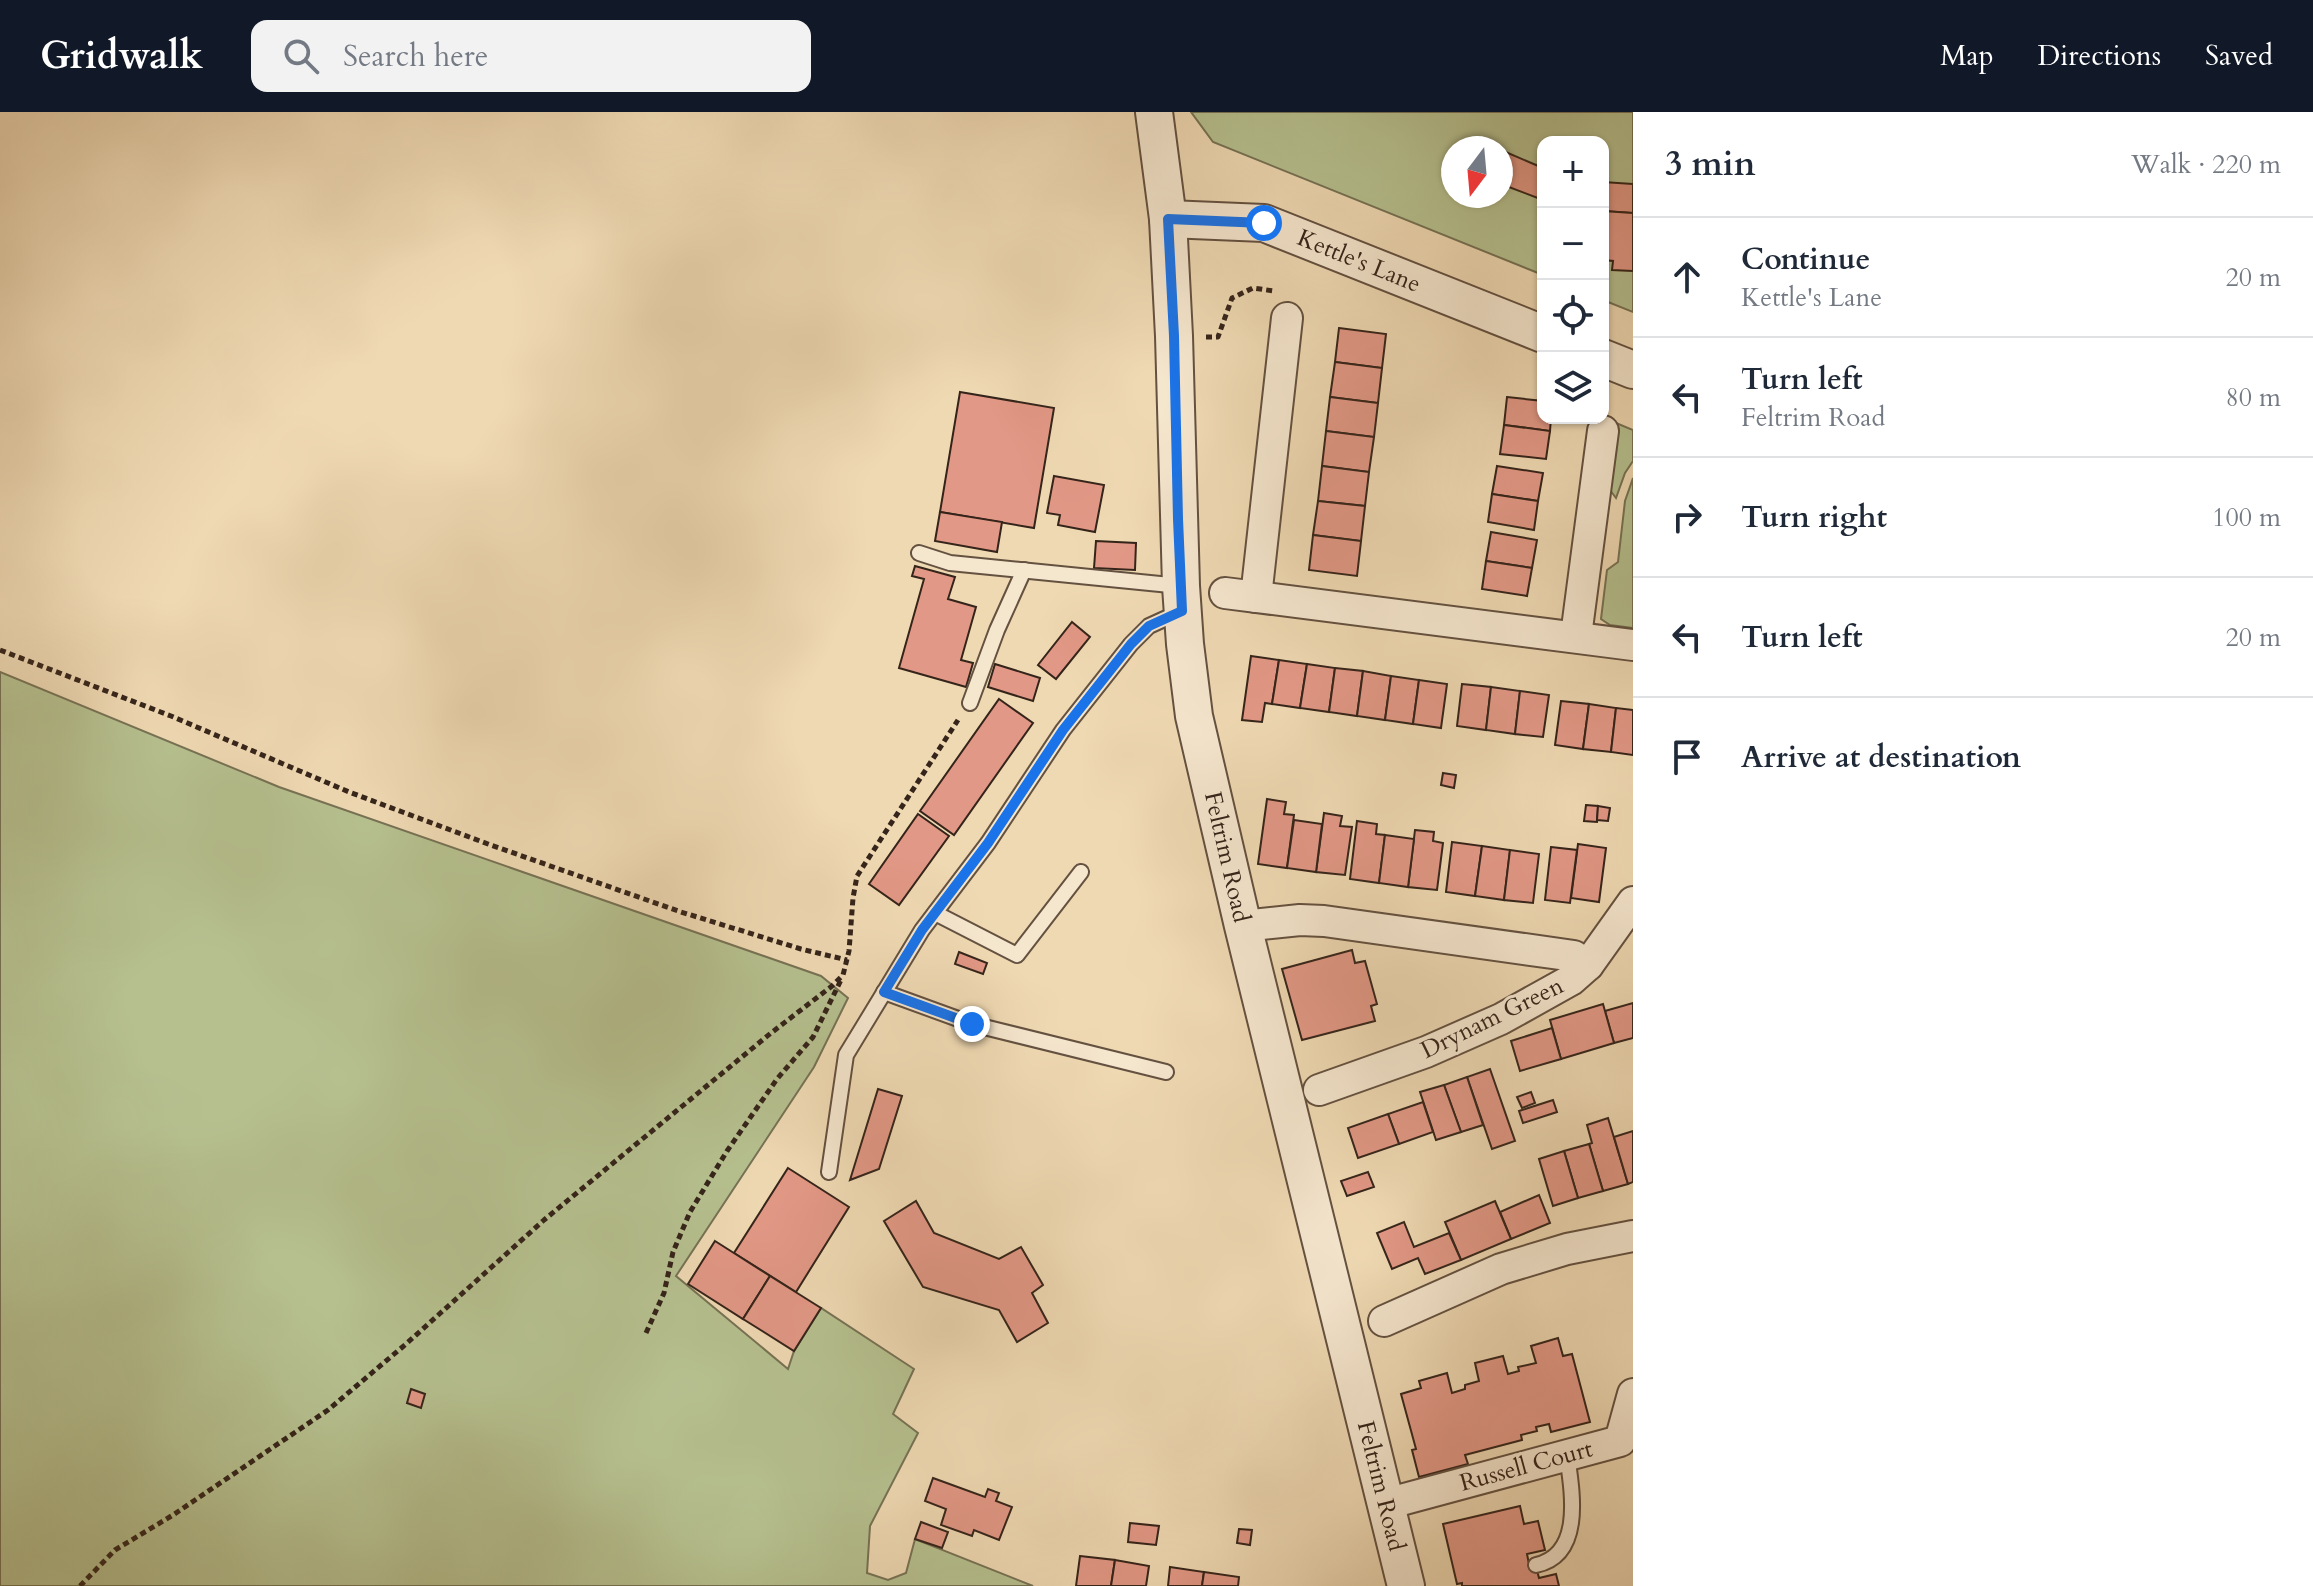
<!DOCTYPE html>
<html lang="en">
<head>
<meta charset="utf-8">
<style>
  :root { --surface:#fff; --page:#f2f2f3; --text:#1f2937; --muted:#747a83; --line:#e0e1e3; --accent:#111827 }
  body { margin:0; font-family:Cardo,serif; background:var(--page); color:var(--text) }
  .controls { position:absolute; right:24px; top:24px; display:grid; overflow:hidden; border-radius:16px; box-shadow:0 2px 6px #0004 }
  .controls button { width:72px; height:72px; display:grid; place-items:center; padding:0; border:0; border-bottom:2px solid var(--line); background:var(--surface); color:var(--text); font:40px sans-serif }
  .compass { position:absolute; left:1441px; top:24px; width:72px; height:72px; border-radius:50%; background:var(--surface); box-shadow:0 2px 6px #0004; rotate:196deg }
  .stop { position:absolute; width:24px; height:24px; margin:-18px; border:6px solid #1a73e8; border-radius:50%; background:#fff }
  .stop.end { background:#1a73e8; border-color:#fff; box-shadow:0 2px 8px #0008 }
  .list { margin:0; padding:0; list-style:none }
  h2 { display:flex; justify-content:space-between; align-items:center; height:104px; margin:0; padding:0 32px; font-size:34px }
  h2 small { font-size:26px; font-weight:400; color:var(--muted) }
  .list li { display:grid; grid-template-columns:52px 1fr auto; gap:24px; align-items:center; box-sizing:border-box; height:120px; padding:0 32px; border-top:2px solid var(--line) }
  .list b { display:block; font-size:30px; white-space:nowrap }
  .list p { margin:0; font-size:26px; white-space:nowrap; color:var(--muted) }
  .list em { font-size:26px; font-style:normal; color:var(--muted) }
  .icon { flex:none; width:44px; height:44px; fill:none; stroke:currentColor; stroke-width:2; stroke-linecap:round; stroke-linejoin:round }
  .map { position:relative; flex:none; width:1633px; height:1474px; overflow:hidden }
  header { display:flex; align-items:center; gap:48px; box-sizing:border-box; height:112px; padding:0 40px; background:var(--accent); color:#fff }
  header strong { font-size:38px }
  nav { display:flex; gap:44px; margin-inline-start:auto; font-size:28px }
  .search { width:560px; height:72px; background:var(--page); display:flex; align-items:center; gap:20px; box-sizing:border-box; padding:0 28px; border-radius:16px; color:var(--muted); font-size:30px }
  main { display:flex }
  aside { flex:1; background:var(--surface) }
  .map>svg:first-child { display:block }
  .green { fill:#b6c08f; stroke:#767254; stroke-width:2; fill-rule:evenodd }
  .building { fill:#e29886; stroke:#35241a; stroke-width:2 }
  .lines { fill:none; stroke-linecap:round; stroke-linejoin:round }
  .service-casing { stroke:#645140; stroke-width:18 }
  .minor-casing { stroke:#645140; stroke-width:34 }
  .tertiary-casing { stroke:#645140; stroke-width:40 }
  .path { stroke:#35241a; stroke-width:5; stroke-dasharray:6 4; stroke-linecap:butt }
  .service { stroke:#f5e6ce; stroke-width:14 }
  .minor { stroke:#f5e6ce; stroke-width:30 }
  .tertiary { stroke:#f5e6ce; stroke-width:36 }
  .route { stroke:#1a73e8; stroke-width:10 }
  .labels { text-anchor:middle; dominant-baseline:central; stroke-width:6; stroke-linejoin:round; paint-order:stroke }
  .street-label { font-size:24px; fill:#35241a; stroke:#f5e6ce }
</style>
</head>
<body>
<header>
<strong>Gridwalk</strong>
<div class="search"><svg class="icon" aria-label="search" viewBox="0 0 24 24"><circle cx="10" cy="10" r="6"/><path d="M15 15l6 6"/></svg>Search here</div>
<nav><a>Map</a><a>Directions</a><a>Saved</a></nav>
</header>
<main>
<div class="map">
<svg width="1633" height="1474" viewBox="0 0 1633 1474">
  <rect width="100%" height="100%" fill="#efd9b3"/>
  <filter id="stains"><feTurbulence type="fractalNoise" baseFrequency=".0025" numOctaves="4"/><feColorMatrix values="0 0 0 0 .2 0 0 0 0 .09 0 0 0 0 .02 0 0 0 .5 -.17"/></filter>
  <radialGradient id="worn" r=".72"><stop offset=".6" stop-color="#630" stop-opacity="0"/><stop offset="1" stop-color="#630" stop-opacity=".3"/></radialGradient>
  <!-- green -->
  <g class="green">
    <path d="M 1191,0 L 1633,0 L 1633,200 L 1603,188 L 1603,30 L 1543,30 L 1543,163 L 1213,30 ZM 1453,36 L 1501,36 L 1501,84 L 1453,84 Z"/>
    <polygon points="1616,311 1633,318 1633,349 1625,361 1616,386 1607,374"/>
    <polygon points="1633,366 1633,516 1610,513 1601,507 1607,458 1618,450 1625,389"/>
    <polygon points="0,560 279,675 821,864 848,886 814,955 676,1164 788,1257 794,1239 821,1196 914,1257 893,1302 918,1321 870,1414 867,1461 888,1468 906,1461 915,1427 1033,1474 0,1474"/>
  </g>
  <!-- building -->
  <g class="building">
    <polygon points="1501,38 1543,56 1543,88 1501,72"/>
    <polygon points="1603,70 1633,72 1633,101 1603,99"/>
    <polygon points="1603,99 1633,101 1633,159 1612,158 1613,149 1603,148"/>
    <polygon points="1339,216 1386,222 1382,256 1335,250"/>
    <polygon points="1335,250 1382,256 1378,291 1330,285"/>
    <polygon points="960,280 1054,296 1034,416 940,400"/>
    <polygon points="1330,285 1378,291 1374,325 1326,319"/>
    <polygon points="1507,285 1543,289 1543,306 1551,306 1550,319 1504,313"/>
    <polygon points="1504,313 1550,319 1546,347 1500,342"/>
    <polygon points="1326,319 1374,325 1369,360 1322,354"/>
    <polygon points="1322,354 1369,360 1365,394 1318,389"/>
    <polygon points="1497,354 1543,361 1538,389 1492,382"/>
    <polygon points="1054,364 1104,373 1095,420 1058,413 1060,403 1047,401"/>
    <polygon points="1492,382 1538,389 1534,418 1488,410"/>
    <polygon points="1318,389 1365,394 1361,429 1313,423"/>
    <polygon points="940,400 1002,410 997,440 935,429"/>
    <polygon points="1491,420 1537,428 1532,456 1486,449"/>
    <polygon points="1313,423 1361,429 1357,464 1309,458"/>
    <polygon points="1096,429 1136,431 1135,458 1094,456"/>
    <polygon points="1486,449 1532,456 1527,484 1482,477"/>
    <polygon points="915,454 955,465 948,487 976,495 961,548 973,551 966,575 899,556 924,467 912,464"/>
    <polygon points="1072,510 1090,525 1056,567 1038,553"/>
    <polygon points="1251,544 1279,548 1272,592 1265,591 1262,610 1242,608"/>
    <polygon points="1279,548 1307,552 1300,596 1272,592"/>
    <polygon points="995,552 1040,566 1033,589 988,575"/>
    <polygon points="1307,552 1335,556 1329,600 1300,596"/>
    <polygon points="1335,556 1363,559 1357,604 1329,600"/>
    <polygon points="1363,559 1391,564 1385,608 1357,604"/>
    <polygon points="1391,564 1419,568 1413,612 1385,608"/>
    <polygon points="1419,568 1447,572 1441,616 1413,612"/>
    <polygon points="1462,572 1491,575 1486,618 1457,614"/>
    <polygon points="1491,575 1520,579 1515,622 1486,618"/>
    <polygon points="1520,579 1549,583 1543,625 1515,622"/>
    <polygon points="999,587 1033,611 954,723 920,699"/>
    <polygon points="1561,589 1589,592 1583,637 1555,633"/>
    <polygon points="1589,592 1616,596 1611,640 1583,637"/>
    <polygon points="1616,596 1633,598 1633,643 1611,640"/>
    <polygon points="1443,661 1456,663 1454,676 1441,673"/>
    <polygon points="1267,687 1286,690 1284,702 1294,703 1287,756 1258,752"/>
    <polygon points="1586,693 1598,694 1597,710 1584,709"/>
    <polygon points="1598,694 1610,696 1608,709 1597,708"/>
    <polygon points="1324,701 1342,704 1340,714 1352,715 1345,763 1316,760"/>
    <polygon points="918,702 949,724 899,793 869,772"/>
    <polygon points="1294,708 1322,712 1316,760 1287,756"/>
    <polygon points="1357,709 1377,712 1376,722 1385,723 1379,771 1350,767"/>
    <polygon points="1415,718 1434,720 1433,729 1443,731 1437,778 1408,775"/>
    <polygon points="1385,723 1414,727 1408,775 1379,771"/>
    <polygon points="1452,730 1482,734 1475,784 1446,780"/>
    <polygon points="1578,732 1606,736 1599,790 1571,786"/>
    <polygon points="1482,734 1510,738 1504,788 1475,784"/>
    <polygon points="1551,735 1577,738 1570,791 1545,788"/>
    <polygon points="1510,738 1539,742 1533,791 1504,788"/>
    <polygon points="1352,838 1355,851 1365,849 1377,892 1371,894 1375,909 1302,928 1282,857"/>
    <polygon points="959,840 987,851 983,862 955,852"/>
    <polygon points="1633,891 1633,926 1614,931 1605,899"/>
    <polygon points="1603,892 1614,931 1561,947 1550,908"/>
    <polygon points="1552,916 1561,947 1520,959 1511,929"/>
    <polygon points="1490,957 1515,1029 1492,1037 1467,965"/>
    <polygon points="1467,965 1483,1013 1461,1020 1444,973"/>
    <polygon points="1444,973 1461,1020 1436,1028 1420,980"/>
    <polygon points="878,977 902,984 879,1057 850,1068"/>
    <polygon points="1531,980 1535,991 1522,996 1517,985"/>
    <polygon points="1553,988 1557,1000 1523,1011 1519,999"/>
    <polygon points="1423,990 1433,1020 1399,1032 1388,1002"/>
    <polygon points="1388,1002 1399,1032 1358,1046 1348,1016"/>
    <polygon points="1608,1006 1628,1072 1603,1079 1589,1032 1592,1031 1587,1013"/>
    <polygon points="1633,1019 1633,1070 1628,1072 1614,1025"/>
    <polygon points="1589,1032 1603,1079 1578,1086 1564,1039"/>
    <polygon points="1564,1039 1578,1086 1553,1094 1539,1047"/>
    <polygon points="788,1056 849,1095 796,1180 734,1141"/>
    <polygon points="1368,1060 1374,1075 1347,1084 1341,1069"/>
    <polygon points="1539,1083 1550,1111 1511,1127 1500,1100"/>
    <polygon points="916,1089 934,1121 999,1147 1021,1135 1043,1173 1032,1181 1048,1211 1017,1230 999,1198 923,1175 884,1109"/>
    <polygon points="1495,1089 1511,1127 1461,1148 1445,1110"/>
    <polygon points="1404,1110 1414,1135 1449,1121 1461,1148 1425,1162 1418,1146 1392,1157 1377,1121"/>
    <polygon points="715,1129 770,1164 743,1207 688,1172"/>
    <polygon points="770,1164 821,1196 794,1239 743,1207"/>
    <polygon points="1558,1226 1563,1244 1572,1242 1590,1310 1551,1320 1549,1312 1536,1315 1537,1319 1521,1323 1522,1328 1465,1343 1468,1352 1419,1365 1412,1338 1416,1337 1401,1282 1421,1276 1419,1269 1447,1261 1452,1281 1465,1277 1465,1273 1479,1269 1475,1251 1503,1244 1508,1262 1519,1259 1518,1255 1536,1251 1531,1234"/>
    <polygon points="411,1277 425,1282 421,1296 407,1291"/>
    <polygon points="933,1366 985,1385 988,1377 999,1381 996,1389 1012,1395 999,1428 974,1418 972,1424 941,1413 946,1397 925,1389"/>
    <polygon points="1520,1394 1524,1412 1538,1409 1545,1438 1527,1442 1529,1452 1535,1451 1539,1466 1556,1462 1559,1474 1462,1474 1462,1471 1457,1472 1443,1412"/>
    <polygon points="921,1410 948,1420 942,1436 915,1427"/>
    <polygon points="1130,1411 1159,1414 1156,1433 1128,1430"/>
    <polygon points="1239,1417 1252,1418 1250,1433 1237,1431"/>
    <polygon points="1080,1444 1115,1448 1111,1474 1076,1474"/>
    <polygon points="1115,1448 1149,1454 1146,1474 1111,1474"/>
    <polygon points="1170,1455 1204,1460 1202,1474 1168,1474"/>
    <polygon points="1204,1460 1239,1465 1238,1474 1202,1474"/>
  </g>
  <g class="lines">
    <defs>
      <g id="service">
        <polyline points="919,441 950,451 1180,474"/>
        <polyline points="970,591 997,518 1024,458"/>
        <polyline points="935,801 1017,843 1081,760"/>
        <polyline points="884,880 972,912 1166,960"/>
        <polyline points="829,1060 846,943 922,818 988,731 1063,618 1131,532 1149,514 1182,499"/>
        <path d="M 1536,1453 C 1584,1443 1572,1379 1567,1343"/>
      </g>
      <g id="minor">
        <polyline points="1225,481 1633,533"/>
        <polyline points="1256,485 1287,206"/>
        <polyline points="1576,524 1603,319"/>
        <polyline points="1243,814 1300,808 1324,809 1574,844 1588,853"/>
        <polyline points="1319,978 1426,940 1501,907 1571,868 1588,853 1633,790"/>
        <polyline points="1384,1209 1501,1157 1567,1137 1633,1124"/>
        <polyline points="1386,1392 1620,1329 1633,1282"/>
      </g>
      <g id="tertiary">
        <polyline points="1154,0 1168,107 1174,224 1181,474 1185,532 1194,604 1243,814 1406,1474"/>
        <polyline points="1168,107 1264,111 1543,222"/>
        <polyline points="1603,246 1633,258"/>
      </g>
    </defs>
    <!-- service casing -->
    <use href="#service" class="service-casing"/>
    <!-- minor casing -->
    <use href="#minor" class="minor-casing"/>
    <!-- tertiary casing -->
    <use href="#tertiary" class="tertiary-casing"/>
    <!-- path -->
    <g class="path">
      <polyline points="1206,225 1218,225 1232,186 1253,176 1274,179"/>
      <polyline points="0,538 171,604 349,680 488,732 681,800 801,837 847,848"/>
      <polyline points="646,1221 664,1181 673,1140 690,1100 727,1039 777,967 813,925 841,868"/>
      <polyline points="80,1474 115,1438 173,1403 328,1298 406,1232 544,1108 771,921 832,874 843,863 849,839 853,786 857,764 958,608"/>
    </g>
    <!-- service -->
    <use href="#service" class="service"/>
    <!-- minor -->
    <use href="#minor" class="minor"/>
    <!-- tertiary -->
    <use href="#tertiary" class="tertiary"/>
  </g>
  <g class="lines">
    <!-- route -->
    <polyline class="route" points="972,912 884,880 922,818 988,731 1063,618 1131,532 1149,514 1182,499 1178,407 1174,224 1168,107 1264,111"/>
  </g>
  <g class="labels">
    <!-- street labels -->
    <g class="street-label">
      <text transform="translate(1359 149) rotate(22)">Kettle's Lane</text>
      <text transform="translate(1227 745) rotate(77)">Feltrim Road</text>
      <text transform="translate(1492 906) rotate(-26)">Drynam Green</text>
      <text transform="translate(1526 1354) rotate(-15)">Russell Court</text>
      <text transform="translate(1381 1374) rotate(76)">Feltrim Road</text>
    </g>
  </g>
  <rect width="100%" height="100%" filter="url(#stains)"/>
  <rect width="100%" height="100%" fill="url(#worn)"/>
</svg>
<div class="controls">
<button>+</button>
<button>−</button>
<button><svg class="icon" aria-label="locate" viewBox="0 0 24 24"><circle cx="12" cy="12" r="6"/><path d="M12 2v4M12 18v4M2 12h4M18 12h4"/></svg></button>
<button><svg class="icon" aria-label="layers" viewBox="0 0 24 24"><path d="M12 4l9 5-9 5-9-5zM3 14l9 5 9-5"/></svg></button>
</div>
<svg class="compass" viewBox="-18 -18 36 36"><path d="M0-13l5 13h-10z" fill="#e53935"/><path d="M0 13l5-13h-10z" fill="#747a83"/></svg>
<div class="stop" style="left:1264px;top:111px"></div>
<div class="stop end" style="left:972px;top:912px"></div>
</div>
<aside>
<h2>3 min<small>Walk · 220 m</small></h2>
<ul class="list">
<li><svg class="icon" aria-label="ahead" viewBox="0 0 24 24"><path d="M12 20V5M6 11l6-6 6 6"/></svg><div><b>Continue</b><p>Kettle's Lane</p></div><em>20 m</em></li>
<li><svg class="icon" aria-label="left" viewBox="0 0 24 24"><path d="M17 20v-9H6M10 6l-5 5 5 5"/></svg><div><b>Turn left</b><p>Feltrim Road</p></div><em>80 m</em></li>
<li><svg class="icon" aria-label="right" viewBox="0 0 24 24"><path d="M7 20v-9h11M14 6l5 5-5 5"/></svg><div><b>Turn right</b></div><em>100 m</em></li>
<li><svg class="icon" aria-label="left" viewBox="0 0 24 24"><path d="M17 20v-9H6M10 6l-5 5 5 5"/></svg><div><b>Turn left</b></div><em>20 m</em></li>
<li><svg class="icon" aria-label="arrive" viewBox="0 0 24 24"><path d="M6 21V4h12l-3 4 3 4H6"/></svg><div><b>Arrive at destination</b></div></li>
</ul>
</aside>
</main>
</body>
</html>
